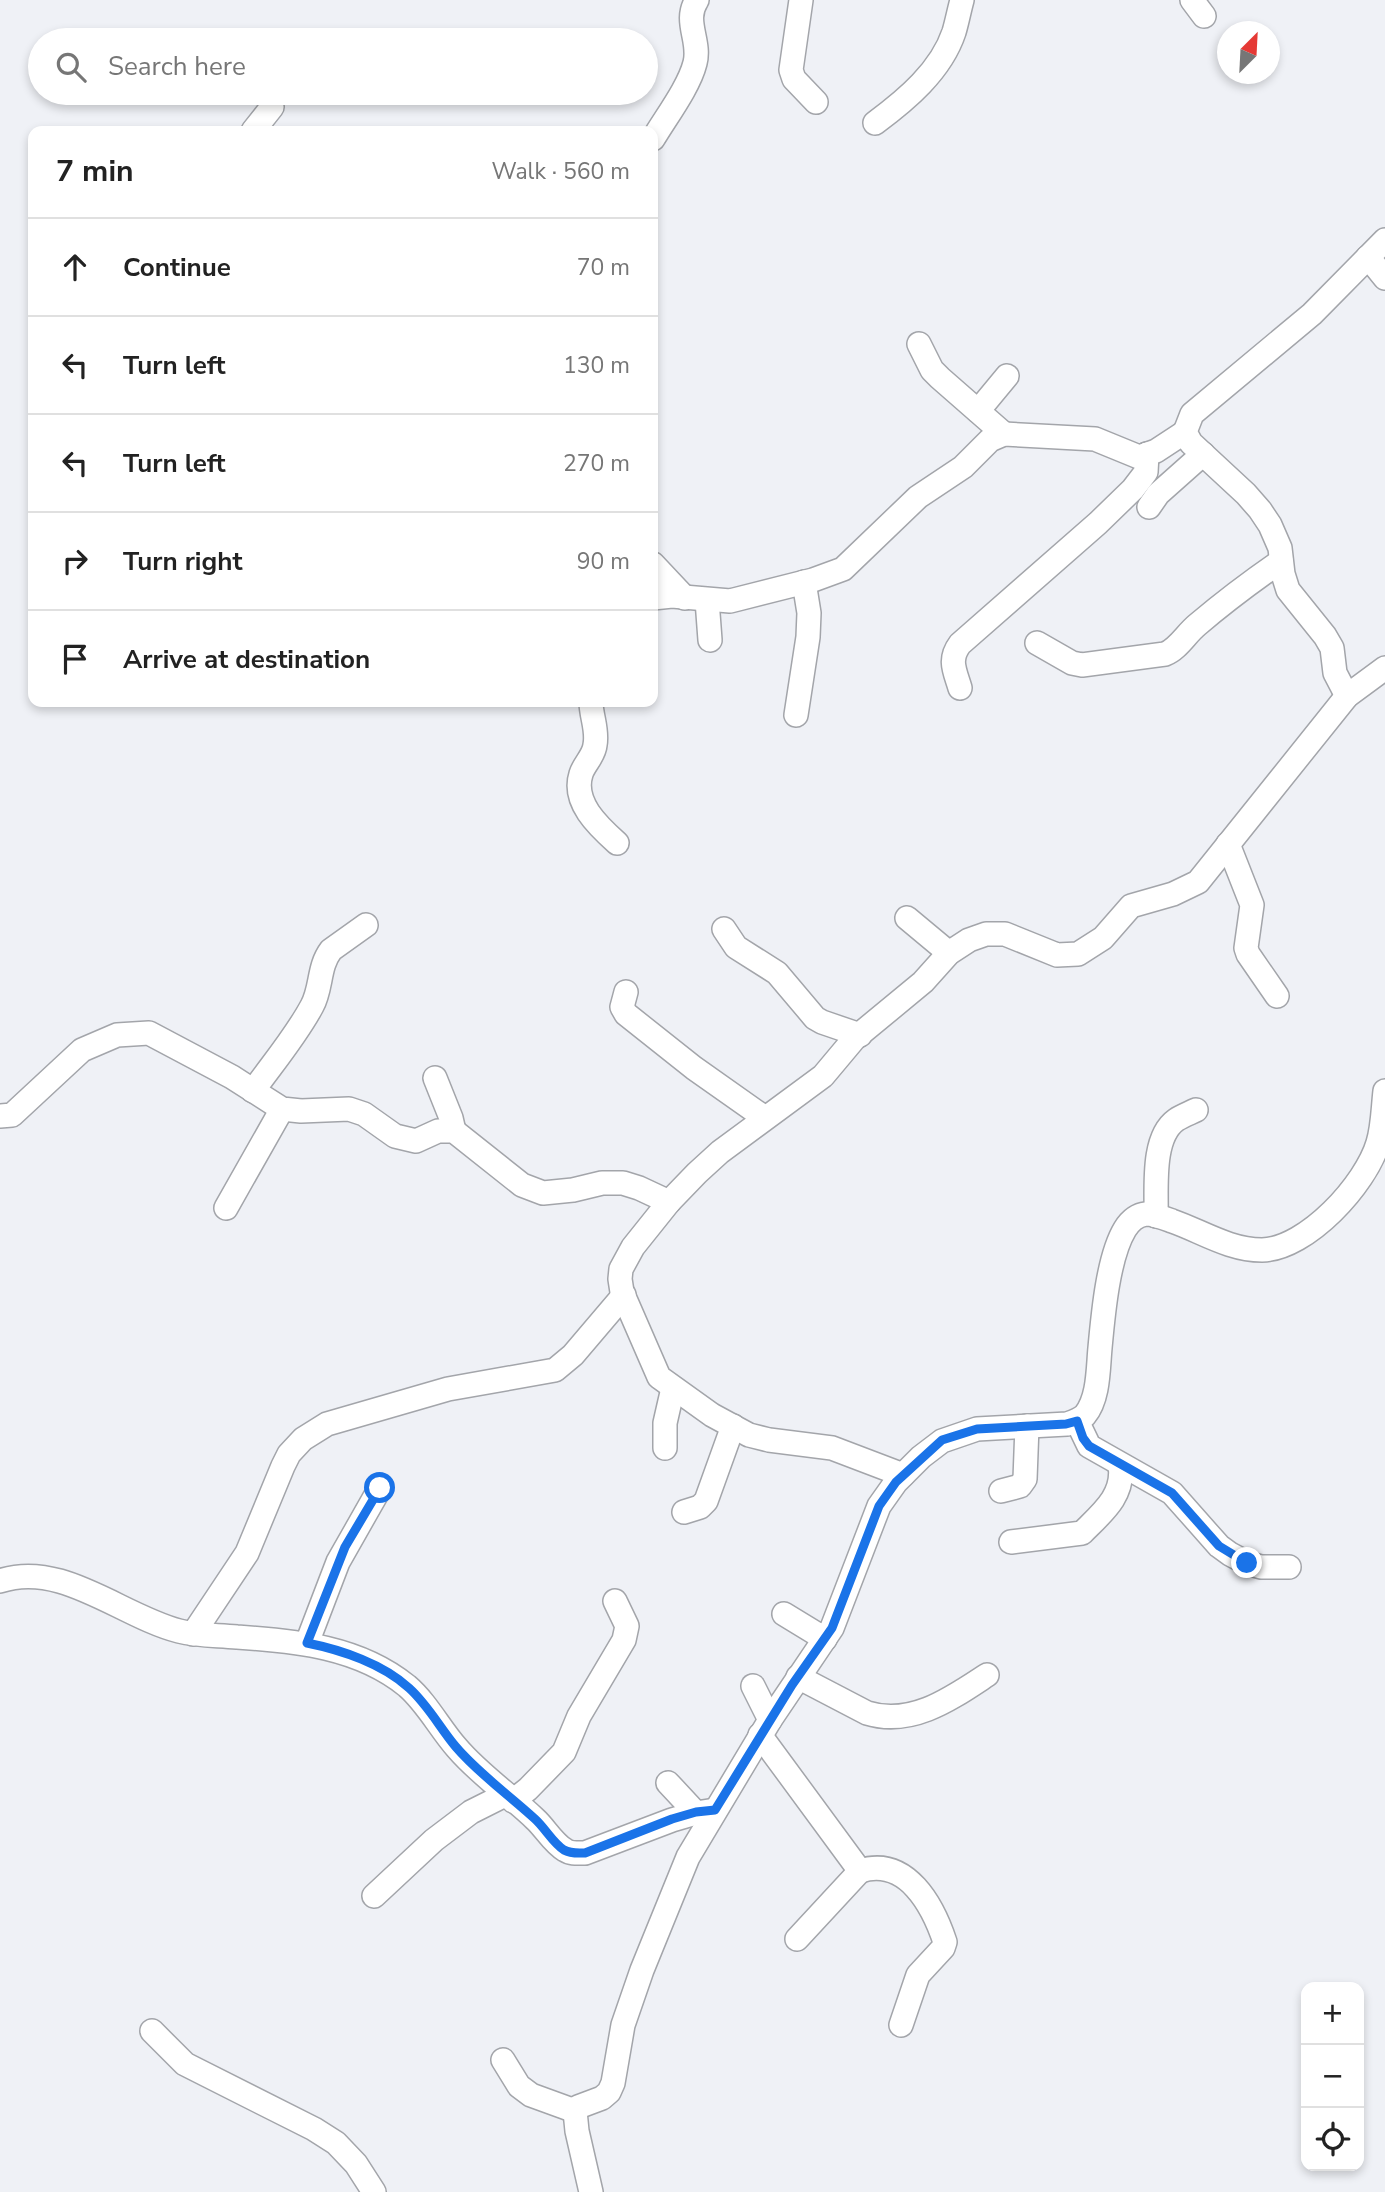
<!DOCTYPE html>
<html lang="en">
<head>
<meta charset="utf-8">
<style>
  :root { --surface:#fff; --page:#f2f2f2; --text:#222; --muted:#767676; --line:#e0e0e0 }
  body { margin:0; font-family:"Nunito Sans",sans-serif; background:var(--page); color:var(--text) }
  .controls { position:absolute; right:21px; bottom:21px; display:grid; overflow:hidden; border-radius:14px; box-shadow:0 4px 10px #0003 }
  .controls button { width:63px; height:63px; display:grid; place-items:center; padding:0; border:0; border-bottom:2px solid var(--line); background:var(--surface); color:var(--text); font:35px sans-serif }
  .compass { position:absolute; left:1217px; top:21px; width:63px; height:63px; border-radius:50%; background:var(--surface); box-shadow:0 4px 10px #0003; rotate:24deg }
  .stop { position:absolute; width:21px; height:21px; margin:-16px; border:5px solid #1a73e8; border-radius:50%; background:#fff }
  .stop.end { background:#1a73e8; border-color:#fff; box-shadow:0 2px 7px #0008 }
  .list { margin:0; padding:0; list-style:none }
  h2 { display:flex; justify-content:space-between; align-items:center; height:91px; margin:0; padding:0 28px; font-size:30px }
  h2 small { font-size:23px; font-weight:400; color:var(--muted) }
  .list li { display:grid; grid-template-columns:46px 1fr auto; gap:21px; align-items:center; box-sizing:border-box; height:98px; padding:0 28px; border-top:2px solid var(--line) }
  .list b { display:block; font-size:26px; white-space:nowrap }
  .list em { font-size:23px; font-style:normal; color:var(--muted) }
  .icon { flex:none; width:38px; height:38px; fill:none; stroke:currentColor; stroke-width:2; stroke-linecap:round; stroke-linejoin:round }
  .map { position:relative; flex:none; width:1385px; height:2192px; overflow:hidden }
  .search { position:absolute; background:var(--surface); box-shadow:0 4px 10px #0003; left:28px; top:28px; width:630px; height:77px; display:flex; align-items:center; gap:18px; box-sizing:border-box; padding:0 24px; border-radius:38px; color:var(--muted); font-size:26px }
  .panel { position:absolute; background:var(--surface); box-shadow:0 4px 10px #0003; left:28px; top:126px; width:630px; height:581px; border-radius:14px }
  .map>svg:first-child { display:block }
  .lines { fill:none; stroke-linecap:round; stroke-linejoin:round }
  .minor-casing { stroke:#a3a5aa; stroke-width:26 }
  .minor { stroke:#fff; stroke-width:23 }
  .route { stroke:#1a73e8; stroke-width:9 }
</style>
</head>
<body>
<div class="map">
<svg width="1385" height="2192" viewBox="0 0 1385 2192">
  <rect width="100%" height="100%" fill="#eff1f6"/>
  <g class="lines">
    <defs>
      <g id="minor">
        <polyline points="801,0 791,70 794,79 816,102"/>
        <polyline points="1192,0 1204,16"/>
        <path d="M 875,123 C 906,100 941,71 954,32 C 957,22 959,11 962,0"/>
        <polyline points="253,131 272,107"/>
        <path d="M 653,139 C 666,117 689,87 695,63 C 701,41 683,21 697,0"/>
        <polyline points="1368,257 1385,278"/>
        <polyline points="919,344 932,370 940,378 1004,434"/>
        <polyline points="978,411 1007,376"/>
        <polyline points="1149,507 1158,494 1203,454"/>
        <polyline points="653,564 685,598"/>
        <polyline points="653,598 672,596 730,601 813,580 843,569 918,497 963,467 990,440 1004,434 1095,439 1139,457 1156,451 1185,432"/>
        <polyline points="707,600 710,640"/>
        <path d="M 1037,643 L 1072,663 L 1082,665 L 1165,654 C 1178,649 1186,634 1197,625 C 1224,602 1252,581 1281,561"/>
        <path d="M 960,688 C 955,671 948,660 960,644 L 1098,523 L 1133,489 L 1146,472 L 1147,454"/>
        <polyline points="1347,696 1335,673 1332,648 1325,636 1288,590 1283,574 1280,548 1270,525 1260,510 1246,494 1191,443 1185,432 1192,414 1312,314 1385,240"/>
        <path d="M 591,702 C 591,716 598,730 595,745 C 594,756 584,764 581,774 C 572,802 598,826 617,843"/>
        <polyline points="796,715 808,637 809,613 804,582"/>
        <polyline points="1228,844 1252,905 1246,948 1248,954 1277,996"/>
        <polyline points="907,918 949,953"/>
        <polyline points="724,929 736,947 777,973 815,1018 822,1022 860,1035"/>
        <polyline points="626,992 622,1007 626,1014 694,1068 765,1118"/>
        <polyline points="435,1078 451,1118 454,1131"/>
        <path d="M 253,1091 C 273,1063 296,1036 312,1006 C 322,988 318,967 331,950 L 366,925"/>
        <polyline points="0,1116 12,1115 82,1050 117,1035 149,1033 232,1077 282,1109 301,1111 349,1109 364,1114 395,1136 416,1141 438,1131 454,1131 522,1185 543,1193 573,1190 602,1183 623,1183 639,1188 669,1202"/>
        <polyline points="226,1208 282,1109"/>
        <path d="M 1156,1216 C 1157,1189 1151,1138 1176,1120 C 1182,1116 1190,1113 1196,1110"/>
        <polyline points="1077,1421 1089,1446 1172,1493 1219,1546 1230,1554 1247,1563 1261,1567 1289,1567"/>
        <polyline points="665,1448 665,1423 673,1388"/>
        <polyline points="903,1475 832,1448 769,1440 749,1435 712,1415 659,1377 622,1292 620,1279 621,1269 633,1247 669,1202 697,1173 720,1152 823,1076 854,1039 923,982 949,953 969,940 986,934 1005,934 1057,955 1078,954 1103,938 1131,906 1173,894 1198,882 1347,696 1385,668"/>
        <polyline points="1001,1491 1020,1486 1025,1479 1027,1426"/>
        <polyline points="684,1512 700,1507 706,1501 733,1426"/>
        <path d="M 1011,1542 L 1082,1533 C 1102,1513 1125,1495 1120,1465"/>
        <path d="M 0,1581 C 61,1560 121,1616 179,1631 C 199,1636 217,1635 237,1637 C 297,1641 359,1647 407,1686 C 427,1703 440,1729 457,1748 C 480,1775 510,1795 535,1819 C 545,1828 553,1843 565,1850 C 571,1854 578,1853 585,1853 L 672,1820 L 696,1813 L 715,1810"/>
        <polyline points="784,1614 825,1639"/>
        <polyline points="193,1634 247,1553 283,1466 289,1454 303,1439 327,1424 448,1389 555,1370 573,1355 624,1295"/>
        <polyline points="307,1643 338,1562 380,1488"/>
        <path d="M 798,1677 L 867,1713 C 912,1727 952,1698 987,1675"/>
        <polyline points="753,1686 770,1720"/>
        <path d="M 760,1735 L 860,1871 C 907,1856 933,1906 945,1942 L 943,1948 L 918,1975 L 901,2025"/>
        <polyline points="668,1783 696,1813"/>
        <polyline points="513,1801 528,1789 564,1752 579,1716 624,1640 627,1626 615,1601"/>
        <polyline points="374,1896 434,1840 471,1812 505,1795"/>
        <polyline points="797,1939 860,1871"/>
        <polyline points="152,2031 185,2064 314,2129 336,2143 356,2164 374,2192"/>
        <polyline points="503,2060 519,2086 531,2095 575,2111"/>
        <path d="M 591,2192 L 577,2131 L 575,2111 L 578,2107 L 602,2098 L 609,2092 L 613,2083 L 623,2025 L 642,1970 L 688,1857 L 770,1720 L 832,1628 L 879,1506 L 896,1482 L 921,1457 L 942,1441 L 977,1429 L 1067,1424 C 1073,1422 1080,1420 1085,1415 C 1099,1398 1098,1368 1100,1348 C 1103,1315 1108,1257 1125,1229 C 1130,1221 1137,1215 1146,1214 C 1154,1214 1164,1218 1172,1221 C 1201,1231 1229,1250 1262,1250 C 1307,1249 1366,1184 1378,1143 C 1383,1127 1383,1108 1385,1091"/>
      </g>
    </defs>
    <!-- minor casing -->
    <use href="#minor" class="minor-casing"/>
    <!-- minor -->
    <use href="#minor" class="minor"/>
  </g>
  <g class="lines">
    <!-- route -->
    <path class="route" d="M 380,1488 L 345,1547 L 307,1643 C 342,1650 383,1664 409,1688 C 428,1705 440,1728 456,1747 C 479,1774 509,1795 535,1819 C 545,1828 553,1843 564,1850 C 571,1854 578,1853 585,1853 L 672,1819 L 696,1812 L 715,1810 L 792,1685 L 832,1628 L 879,1506 L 896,1482 L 942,1440 L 977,1429 L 1066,1424 L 1077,1421 L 1083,1438 L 1089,1446 L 1172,1493 L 1219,1546 L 1247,1563"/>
  </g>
</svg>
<div class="controls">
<button>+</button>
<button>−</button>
<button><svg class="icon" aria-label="locate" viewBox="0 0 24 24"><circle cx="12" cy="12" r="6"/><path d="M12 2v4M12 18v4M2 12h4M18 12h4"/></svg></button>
</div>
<svg class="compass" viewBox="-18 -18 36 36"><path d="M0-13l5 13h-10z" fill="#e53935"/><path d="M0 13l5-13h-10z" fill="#767676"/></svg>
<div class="stop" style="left:380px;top:1488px"></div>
<div class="stop end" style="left:1247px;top:1563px"></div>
<div class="search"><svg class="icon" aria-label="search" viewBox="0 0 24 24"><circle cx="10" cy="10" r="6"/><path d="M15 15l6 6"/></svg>Search here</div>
<section class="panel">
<h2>7 min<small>Walk · 560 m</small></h2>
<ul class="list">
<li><svg class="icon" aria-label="ahead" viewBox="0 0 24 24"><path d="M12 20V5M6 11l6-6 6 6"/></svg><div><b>Continue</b></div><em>70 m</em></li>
<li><svg class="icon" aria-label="left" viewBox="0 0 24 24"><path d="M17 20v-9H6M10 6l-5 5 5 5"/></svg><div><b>Turn left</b></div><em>130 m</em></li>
<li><svg class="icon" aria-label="left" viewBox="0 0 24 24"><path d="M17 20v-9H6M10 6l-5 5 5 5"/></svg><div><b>Turn left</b></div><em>270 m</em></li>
<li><svg class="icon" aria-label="right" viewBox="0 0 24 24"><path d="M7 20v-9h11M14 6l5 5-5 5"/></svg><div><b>Turn right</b></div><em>90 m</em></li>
<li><svg class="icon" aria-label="arrive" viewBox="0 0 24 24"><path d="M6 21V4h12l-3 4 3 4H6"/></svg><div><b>Arrive at destination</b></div></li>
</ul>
</section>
</div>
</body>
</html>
